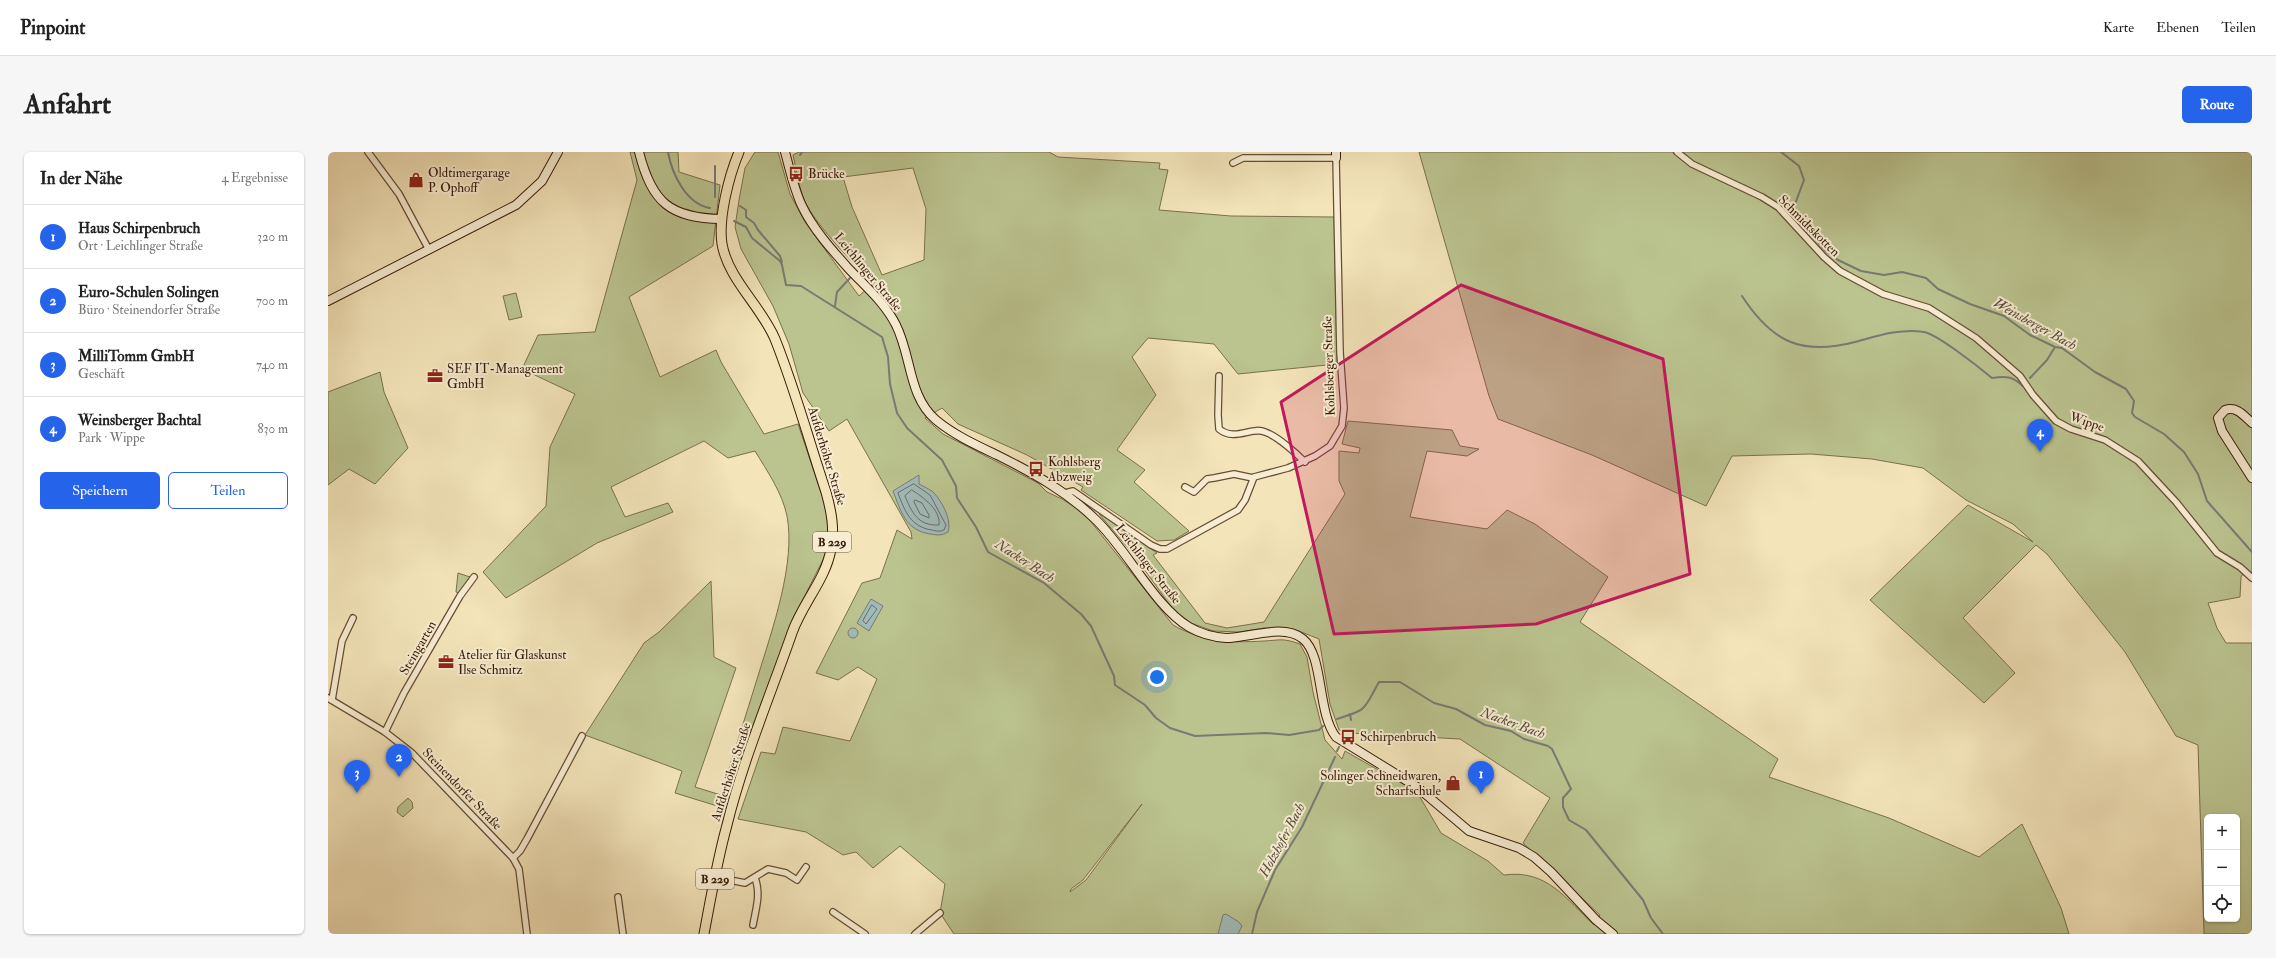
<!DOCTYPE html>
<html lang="de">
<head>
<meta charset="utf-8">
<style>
  :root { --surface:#fff; --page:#f6f6f6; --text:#222; --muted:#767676; --line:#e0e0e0; --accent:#2563eb }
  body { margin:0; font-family:"IM FELL Double Pica",serif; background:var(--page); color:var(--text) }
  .controls { position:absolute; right:12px; bottom:12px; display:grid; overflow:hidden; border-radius:6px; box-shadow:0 1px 3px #0004 }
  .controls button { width:36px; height:36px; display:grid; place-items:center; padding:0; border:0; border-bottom:1px solid var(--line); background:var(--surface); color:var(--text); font:20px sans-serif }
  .you { position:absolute; left:829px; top:525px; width:14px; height:14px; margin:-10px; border:3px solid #fff; border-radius:50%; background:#1a73e8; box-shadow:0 0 0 6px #1a73e833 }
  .badge { display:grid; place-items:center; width:26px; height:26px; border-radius:50%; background:var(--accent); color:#fff; font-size:13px; font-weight:700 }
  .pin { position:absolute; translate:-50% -33px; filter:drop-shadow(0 1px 2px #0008) }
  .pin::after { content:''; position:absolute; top:21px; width:14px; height:12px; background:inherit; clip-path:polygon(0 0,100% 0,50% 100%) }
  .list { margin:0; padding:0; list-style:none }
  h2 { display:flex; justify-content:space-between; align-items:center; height:52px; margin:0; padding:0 16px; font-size:17px }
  h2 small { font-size:13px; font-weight:400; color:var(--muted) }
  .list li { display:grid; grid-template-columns:26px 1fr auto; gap:12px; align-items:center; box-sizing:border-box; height:64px; padding:0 16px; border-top:1px solid var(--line) }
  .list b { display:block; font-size:15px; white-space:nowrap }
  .list p { margin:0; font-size:13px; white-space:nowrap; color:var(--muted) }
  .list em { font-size:13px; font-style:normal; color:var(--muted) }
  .actions { display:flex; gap:8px; padding:12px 16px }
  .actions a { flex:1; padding:9px 0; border:1px solid var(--accent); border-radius:6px; text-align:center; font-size:14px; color:var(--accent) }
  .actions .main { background:var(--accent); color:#fff }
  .icon { flex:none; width:22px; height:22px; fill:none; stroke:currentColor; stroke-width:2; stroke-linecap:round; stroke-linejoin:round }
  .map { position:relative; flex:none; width:1924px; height:782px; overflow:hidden; border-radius:6px }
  header { display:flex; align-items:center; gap:24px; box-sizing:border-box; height:56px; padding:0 20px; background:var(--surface); border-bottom:1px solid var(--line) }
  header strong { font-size:19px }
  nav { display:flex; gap:22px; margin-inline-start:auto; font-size:14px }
  .intro { display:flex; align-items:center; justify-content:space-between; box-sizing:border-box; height:96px; padding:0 24px }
  h1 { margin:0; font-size:28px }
  .button { padding:10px 18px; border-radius:6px; background:var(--accent); color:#fff; font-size:14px; font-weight:700 }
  main { display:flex; gap:24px; padding:0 24px }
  aside { flex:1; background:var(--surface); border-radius:6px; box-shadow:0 1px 3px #0004 }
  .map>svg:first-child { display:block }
  .green { fill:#bbc48f; stroke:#7a704c; fill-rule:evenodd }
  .water { fill:#a1bbbb; stroke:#787b74 }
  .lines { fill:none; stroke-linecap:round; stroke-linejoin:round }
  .shore { stroke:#6e6b62; stroke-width:1 }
  .stream { stroke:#787b74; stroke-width:2 }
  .street-casing { stroke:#684d35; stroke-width:8 }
  .secondary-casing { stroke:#3a1b09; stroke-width:10 }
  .primary-casing { stroke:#3a1b09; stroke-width:11 }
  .street { stroke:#f7edd2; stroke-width:5.5 }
  .secondary { stroke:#f7edd2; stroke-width:8 }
  .primary { stroke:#f3e4b9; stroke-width:9 }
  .marked { fill:#c2185b; fill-opacity:0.2; stroke:#c2185b; stroke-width:3; stroke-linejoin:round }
  .labels { text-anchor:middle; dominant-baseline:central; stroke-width:4; stroke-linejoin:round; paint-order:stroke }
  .shield { fill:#f7edd2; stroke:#735a45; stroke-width:1 }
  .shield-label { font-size:12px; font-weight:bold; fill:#3a1b09 }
  .poi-label { font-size:13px; fill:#3a1b09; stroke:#f7edd2; text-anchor:start }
  .street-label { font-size:13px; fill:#3a1b09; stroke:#f7edd2 }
  .water-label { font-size:14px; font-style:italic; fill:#594b3e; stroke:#f7edd2 }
</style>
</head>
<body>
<header>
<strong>Pinpoint</strong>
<nav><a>Karte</a><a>Ebenen</a><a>Teilen</a></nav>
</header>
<div class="intro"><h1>Anfahrt</h1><a class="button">Route</a></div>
<main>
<aside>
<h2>In der Nähe<small>4 Ergebnisse</small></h2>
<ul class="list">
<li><span class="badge">1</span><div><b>Haus Schirpenbruch</b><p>Ort · Leichlinger Straße</p></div><em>320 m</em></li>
<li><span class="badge">2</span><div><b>Euro-Schulen Solingen</b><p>Büro · Steinendorfer Straße</p></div><em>700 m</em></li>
<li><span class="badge">3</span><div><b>MilliTomm GmbH</b><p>Geschäft</p></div><em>740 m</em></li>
<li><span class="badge">4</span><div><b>Weinsberger Bachtal</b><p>Park · Wippe</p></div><em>830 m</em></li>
</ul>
<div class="actions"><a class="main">Speichern</a><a>Teilen</a></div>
</aside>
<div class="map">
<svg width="1924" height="782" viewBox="0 0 1924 782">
  <rect width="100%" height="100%" fill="#f3e4b9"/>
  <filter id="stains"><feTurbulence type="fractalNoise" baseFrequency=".005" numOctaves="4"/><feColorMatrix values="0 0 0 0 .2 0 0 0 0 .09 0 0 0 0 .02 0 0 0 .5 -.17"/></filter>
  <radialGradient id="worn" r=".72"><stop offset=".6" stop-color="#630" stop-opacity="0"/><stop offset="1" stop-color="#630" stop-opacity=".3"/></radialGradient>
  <!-- green -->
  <g class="green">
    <path d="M 302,0 L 350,0 L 351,20 L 392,33 L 385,94 L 301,145 L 332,225 L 388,198 L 393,210 L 436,282 L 470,272 L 498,355 L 501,377 L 499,400 L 467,463 L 399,657 L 347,641 L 354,619 L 257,583 L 316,491 L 331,480 L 383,429 L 386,505 L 408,516 L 367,635 L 393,643 C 405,603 418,563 430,524 C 444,478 468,411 459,364 C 454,340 439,319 427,299 L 400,306 L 376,289 L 283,335 L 297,365 L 340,351 L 345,360 L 269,391 L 178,446 L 155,420 L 218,354 L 222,295 L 247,242 L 194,217 L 210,183 L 267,180 L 309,28 Z"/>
    <path d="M 427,0 L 450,0 L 462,42 L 477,70 L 531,144 L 545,131 C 526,112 481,67 474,42 C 470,30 468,16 465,3 L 471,0 L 721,0 L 730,5 L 832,11 L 831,17 L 840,18 L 831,58 L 903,64 L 1006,65 L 1009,212 L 910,222 L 886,192 L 820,186 L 804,205 L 828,243 L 789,298 L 817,318 L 806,330 L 861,379 L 846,388 L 829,389 L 753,338 L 755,335 L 699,303 L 630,272 L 614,256 L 597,266 L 615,282 L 710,331 L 719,340 L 734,347 L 756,361 L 845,473 C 875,490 902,491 936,489 C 953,488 955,486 972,492 L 979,505 L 985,540 L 997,588 L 1014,607 L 1017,599 L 1089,640 L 1113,681 L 1160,709 L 1176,723 C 1219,717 1238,747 1266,773 L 1272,763 L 1195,691 L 1222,646 L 1132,587 L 1023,581 L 1011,578 L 1002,552 L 991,487 L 966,477 L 936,476 L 911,480 L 885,479 L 863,471 L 846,459 L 806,403 L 771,362 L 773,361 L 829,401 L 825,403 L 877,471 L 899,476 L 936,470 L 1017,342 L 1011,329 L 1011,299 L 1031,301 L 1032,296 L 1014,292 L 1020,269 L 1124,278 L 1132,294 L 1151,297 L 1139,304 L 1099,299 L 1082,365 L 1159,377 L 1179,358 L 1207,372 L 1280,425 L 1252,470 L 1450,607 L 1441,625 L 1561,666 L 1651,705 L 1694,672 L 1733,756 L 1741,782 L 626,782 L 612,761 L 617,732 L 572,694 L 545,716 L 528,700 L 515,703 L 478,680 L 410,667 L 433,600 L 447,602 L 455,575 L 522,589 L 549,527 L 530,515 L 510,528 L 488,521 L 534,431 L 552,426 L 569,378 L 584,387 L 583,380 L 519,267 L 501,279 L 475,241 L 461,192 L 445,154 L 413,97 L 407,75 L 411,48 L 417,16 ZM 585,16 L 598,57 L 596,108 L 554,123 L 524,55 L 515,25 ZM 814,652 L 758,728 L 742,740 L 743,737 L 755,728 Z"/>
    <path d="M 1091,0 L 1924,0 L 1924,423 L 1918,417 L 1913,425 L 1912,445 L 1880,451 L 1889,476 L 1898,491 L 1924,491 L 1924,782 L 1876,782 L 1870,593 L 1848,584 L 1797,500 L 1719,402 L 1708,393 L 1635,466 L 1687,521 L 1656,551 L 1542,448 L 1640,353 L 1705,390 L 1685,372 L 1638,348 L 1595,316 L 1544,307 L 1483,302 L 1404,304 L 1378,354 L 1264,303 L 1170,267 L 1161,244 ZM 1879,665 L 1909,665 L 1909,767 L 1879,767 Z"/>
    <polygon points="188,141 194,165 181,168 175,144"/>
    <polygon points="52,220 56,240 80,296 47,332 21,317 0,333 0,240"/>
    <polygon points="130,421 142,425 131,441 128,440"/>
    <polygon points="80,646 84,650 85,656 75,665 69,660 70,655"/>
  </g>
  <!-- water -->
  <g class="water">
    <path d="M 591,323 L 591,332 C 595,334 601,337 605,340 C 614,349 624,368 620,380 C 613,384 609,383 602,382 C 577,378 573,359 565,339 Z"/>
    <polygon points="543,447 555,454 541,479 529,471"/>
    <circle cx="525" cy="481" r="5"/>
    <polygon points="898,762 911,770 914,774 910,782 890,782 895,763"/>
  </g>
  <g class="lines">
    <!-- shore -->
    <g class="shore">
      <path d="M 586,332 L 602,343 L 618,373 L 616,378 C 612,380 608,379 604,378 C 583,375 577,360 570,341 Z"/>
      <path d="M 584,338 C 595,345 613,358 611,373 C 590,374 584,361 577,344 Z"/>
      <polygon points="587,348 594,351 601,363 601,366 592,362 586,350"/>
      <polygon points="544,453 549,457 538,472 535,469"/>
    </g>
    <!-- stream -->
    <g class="stream">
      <path d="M 340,0 C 344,22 358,52 382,56"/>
      <polyline points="1453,0 1471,14 1476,28 1464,60 1498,99 1510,108 1533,119 1556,123 1574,120 1598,126 1610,137 1642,152 1676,164 1702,183 1727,195 1734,196 1767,220 1798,237 1806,249 1804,261 1807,265 1836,282 1856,300 1870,322 1879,349 1924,400"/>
      <polyline points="472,3 474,0"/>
      <polyline points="387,45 387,14"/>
      <polyline points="412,54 418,58 418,65 426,71 430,78 452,104 454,110"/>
      <polyline points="406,69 418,75 424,86 452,109 454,113 458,133 473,134 554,185 560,205 562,232 569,261 579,276 614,308 628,334 629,346 648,375 660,400 716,431 753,462 763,474 786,524 787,533 817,553 828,566 842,576 867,584 938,581 961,583 991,578 995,574"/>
      <path d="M 1414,144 C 1444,190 1473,204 1527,190 C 1549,184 1573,176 1596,180 C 1609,182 1652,216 1664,226 C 1678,224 1684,224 1695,234"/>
      <polyline points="507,154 509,140 522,126"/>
      <polyline points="1702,226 1719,208 1727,195"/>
      <polyline points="1022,562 1023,568"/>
      <path d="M 1009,567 C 1041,557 1035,558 1051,530 L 1072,530 L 1106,551 L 1128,557 L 1157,573 L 1183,579 L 1196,587 L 1220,594 L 1224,597 L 1243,637 L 1235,646 L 1235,655 L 1241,668 L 1258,678 L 1315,748 L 1323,766 L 1335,782"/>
      <polyline points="1009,599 1011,595"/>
      <polyline points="924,782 929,760 947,718 974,675 1007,605"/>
    </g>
    <defs>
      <g id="street">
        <polyline points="40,0 71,42 100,96"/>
        <polyline points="1349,0 1364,12 1434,45 1450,55 1496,105 1512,119 1555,142 1601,156 1648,186 1692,224 1705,243 1728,269 1743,277 1777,288 1810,309 1848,350 1889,401 1912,415 1924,426"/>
        <path d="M 891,224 L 890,263 L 891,277 C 907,290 924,274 937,280 C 949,284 968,301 977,310"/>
        <polyline points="857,335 866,340 879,327 886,326 906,322 925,326"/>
        <polyline points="737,341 745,339 823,393 832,397 839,397 910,358 917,348 926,325 960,316 987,304 1002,294 1014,274 1016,256 1012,200 1008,6 915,6 905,11"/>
        <polyline points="0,546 57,580 84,601 185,706 191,717 199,782"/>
        <polyline points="4,548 14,489 25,466"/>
        <polyline points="57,580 76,541 132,444 146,425"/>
        <polyline points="185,706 192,699 199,687 254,584"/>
        <polyline points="387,725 417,731 440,717 458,721 469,728 478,715"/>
        <polyline points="290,745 295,782"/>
        <polyline points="505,760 537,782"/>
        <path d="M 425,773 C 428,756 433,742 427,726"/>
        <polyline points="587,782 612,761"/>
      </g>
      <g id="secondary">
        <path d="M 311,0 C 324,51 342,66 394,67"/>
        <path d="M 457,0 C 462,18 466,37 474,54 C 485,77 504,98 521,117 C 538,135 557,151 568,173 C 584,205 580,244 608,268 C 626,283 648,293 669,303 C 705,321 738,339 767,367 C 799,397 826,454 861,475 C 873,482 885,485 898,486 C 921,486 955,471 975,487 C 996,504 989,561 1008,585 L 1089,635 L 1141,679 L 1191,696 L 1206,705 L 1223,720 L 1268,768 L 1285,782"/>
        <polyline points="1008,0 1008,6"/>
        <polyline points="0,149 188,53 214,29 230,0"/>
        <path d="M 1924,271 C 1916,264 1909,254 1897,258 L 1890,266 L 1894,279 L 1924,326"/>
      </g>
      <path id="primary" d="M 376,782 C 383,745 389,709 399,673 C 415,608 442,544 464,481 C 474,452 498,427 503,397 C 507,377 503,358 498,340 C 481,289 467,237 447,187 C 433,154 400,127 394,92 C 390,66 401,24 411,0"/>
    </defs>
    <!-- street casing -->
    <use href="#street" class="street-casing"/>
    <!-- secondary casing -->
    <use href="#secondary" class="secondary-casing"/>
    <!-- primary casing -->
    <use href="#primary" class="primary-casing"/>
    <!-- street -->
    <use href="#street" class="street"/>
    <!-- secondary -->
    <use href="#secondary" class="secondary"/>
    <!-- primary -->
    <use href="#primary" class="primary"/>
  </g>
  <!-- marked area -->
  <path class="marked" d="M 1133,133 L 1335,207 L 1362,422 L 1208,472 L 1006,482 L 953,250 Z"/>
  <!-- icons -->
  <defs>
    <symbol id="bus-bare" viewBox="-9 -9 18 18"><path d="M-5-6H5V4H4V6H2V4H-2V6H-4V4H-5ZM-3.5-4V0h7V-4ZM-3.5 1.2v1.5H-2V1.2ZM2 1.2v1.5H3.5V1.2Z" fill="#8f2418" stroke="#f7edd2" stroke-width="2.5" paint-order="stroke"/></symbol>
    <symbol id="shop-bare" viewBox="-9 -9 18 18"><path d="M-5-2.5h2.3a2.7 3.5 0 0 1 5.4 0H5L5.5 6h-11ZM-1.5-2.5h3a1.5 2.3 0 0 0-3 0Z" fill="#8f2418" stroke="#f7edd2" stroke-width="2.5" paint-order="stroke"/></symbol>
    <symbol id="office-bare" viewBox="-9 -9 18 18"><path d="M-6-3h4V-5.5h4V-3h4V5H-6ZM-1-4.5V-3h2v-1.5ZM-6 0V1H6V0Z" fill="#8f2418" stroke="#f7edd2" stroke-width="2.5" paint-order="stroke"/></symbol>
  </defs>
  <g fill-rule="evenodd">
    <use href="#bus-bare" x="457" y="11" width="22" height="22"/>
    <use href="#shop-bare" x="77" y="17" width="22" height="22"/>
    <use href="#office-bare" x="96" y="213" width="22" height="22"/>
    <use href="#bus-bare" x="697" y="306" width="22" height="22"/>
    <use href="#office-bare" x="107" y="499" width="22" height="22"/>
    <use href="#bus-bare" x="1009" y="574" width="22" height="22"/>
    <use href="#shop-bare" x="1114" y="620" width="22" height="22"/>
  </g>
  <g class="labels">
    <!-- shield labels -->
    <g class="shield">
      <rect x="485" y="380" width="38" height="20" rx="3"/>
      <rect x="368" y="717" width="38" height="20" rx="3"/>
    </g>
    <g class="shield-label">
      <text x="504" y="390">B 229</text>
      <text x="387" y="727">B 229</text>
    </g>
    <!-- poi labels -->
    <g class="poi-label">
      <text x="100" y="21">Oldtimergarage<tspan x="100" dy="15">P. Ophoff</tspan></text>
      <text x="480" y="22">Brücke</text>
      <text x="119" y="217">SEF IT-Management<tspan x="119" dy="15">GmbH</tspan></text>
      <text x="720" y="310">Kohlsberg<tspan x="720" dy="15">Abzweig</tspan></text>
      <text x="130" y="503">Atelier für Glaskunst<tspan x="130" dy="15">Ilse Schmitz</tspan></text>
      <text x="1032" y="585">Schirpenbruch</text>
      <text x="1113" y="624" text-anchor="end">Solinger Schneidwaren,<tspan x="1113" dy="15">Scharfschule</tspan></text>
    </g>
    <!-- street labels -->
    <g class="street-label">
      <text transform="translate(1481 74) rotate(45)">Schmidtskotten</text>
      <text transform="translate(540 120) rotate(50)">Leichlinger Straße</text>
      <text transform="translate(1001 214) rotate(-92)">Kohlsberger Straße</text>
      <text transform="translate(1759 270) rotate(19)">Wippe</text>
      <text transform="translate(499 304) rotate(73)">Aufderhöher Straße</text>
      <text transform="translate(820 412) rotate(52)">Leichlinger Straße</text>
      <text transform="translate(90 496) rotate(-60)">Steingarten</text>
      <text transform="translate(403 620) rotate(-72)">Aufderhöher Straße</text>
      <text transform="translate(134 637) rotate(46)">Steinendorfer Straße</text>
    </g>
    <!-- water labels -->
    <g class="water-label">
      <text transform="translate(1707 172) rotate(29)">Weinsberger Bach</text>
      <text transform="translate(697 409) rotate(33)">Nacker Bach</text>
      <text transform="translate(1185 571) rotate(20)">Nacker Bach</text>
      <text transform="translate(954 688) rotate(-62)">Holzhofer Bach</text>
    </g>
  </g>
  <rect width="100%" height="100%" filter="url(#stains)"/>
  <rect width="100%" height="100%" fill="url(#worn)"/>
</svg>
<div class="controls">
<button>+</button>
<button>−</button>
<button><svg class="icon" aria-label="locate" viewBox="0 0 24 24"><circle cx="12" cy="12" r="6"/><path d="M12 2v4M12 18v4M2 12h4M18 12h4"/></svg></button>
</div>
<div class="you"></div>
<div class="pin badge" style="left:1153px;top:642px">1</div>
<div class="pin badge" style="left:71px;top:625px">2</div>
<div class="pin badge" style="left:29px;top:641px">3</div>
<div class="pin badge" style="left:1712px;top:300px">4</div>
</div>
</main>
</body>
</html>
